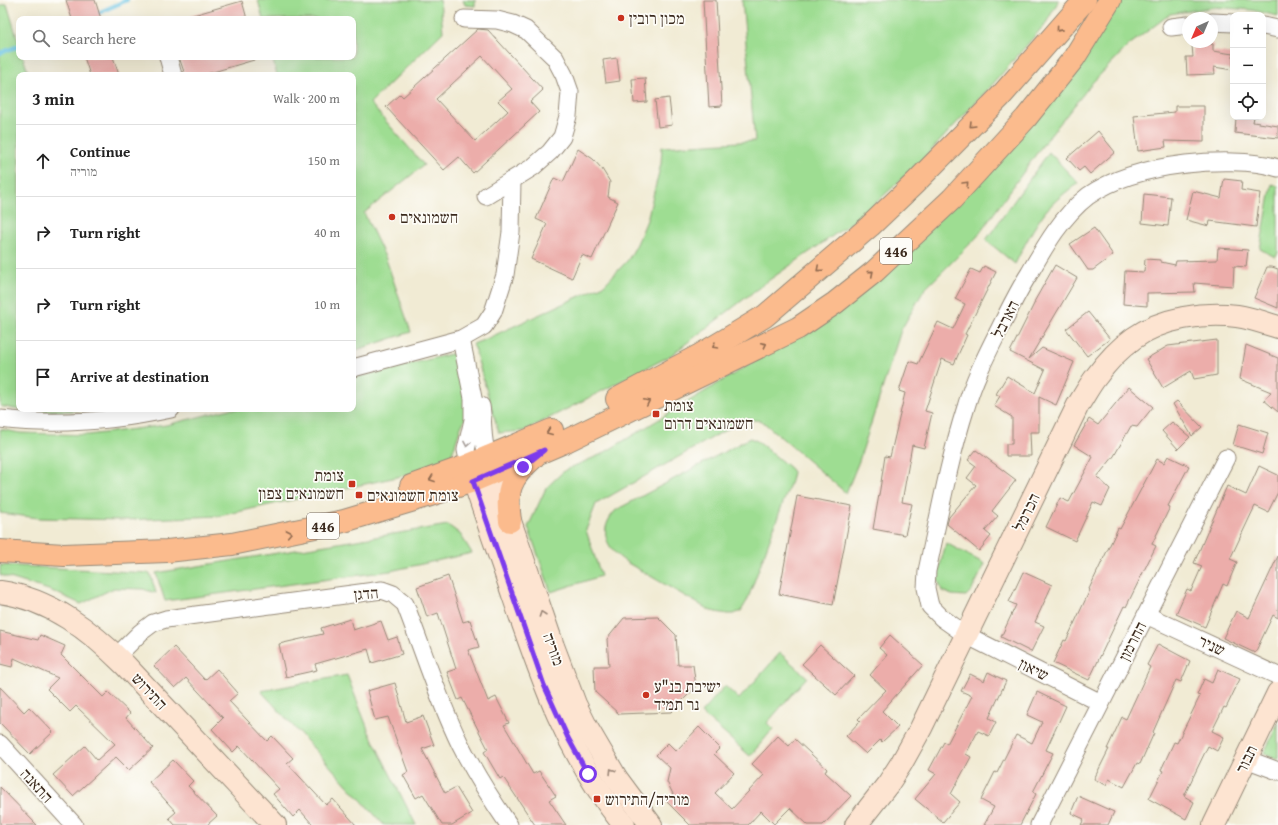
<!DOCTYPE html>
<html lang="en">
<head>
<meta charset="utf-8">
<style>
  :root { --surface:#fff; --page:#f2f2f2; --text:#222; --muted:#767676; --line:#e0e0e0 }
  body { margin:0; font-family:"Gentium Book Plus","Frank Ruhl Libre",serif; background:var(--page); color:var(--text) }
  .controls { position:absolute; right:12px; top:12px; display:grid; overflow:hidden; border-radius:8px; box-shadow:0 4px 16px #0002 }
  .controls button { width:36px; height:36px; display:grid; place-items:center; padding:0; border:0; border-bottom:1px solid var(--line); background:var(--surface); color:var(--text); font:20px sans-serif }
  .compass { position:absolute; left:1182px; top:12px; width:36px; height:36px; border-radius:50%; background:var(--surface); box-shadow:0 4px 16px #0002; rotate:224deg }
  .stop { position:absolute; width:12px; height:12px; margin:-9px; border:3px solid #7c3aed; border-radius:50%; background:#fff }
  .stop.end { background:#7c3aed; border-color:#fff; box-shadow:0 1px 4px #0008 }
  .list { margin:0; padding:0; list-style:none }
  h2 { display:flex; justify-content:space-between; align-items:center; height:52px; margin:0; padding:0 16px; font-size:17px }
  h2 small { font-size:13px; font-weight:400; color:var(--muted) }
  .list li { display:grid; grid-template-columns:26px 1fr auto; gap:12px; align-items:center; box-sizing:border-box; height:72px; padding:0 16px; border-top:1px solid var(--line) }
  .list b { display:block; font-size:15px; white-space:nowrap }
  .list p { margin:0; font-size:13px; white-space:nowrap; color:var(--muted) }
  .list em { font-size:13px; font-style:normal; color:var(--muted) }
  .icon { flex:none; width:22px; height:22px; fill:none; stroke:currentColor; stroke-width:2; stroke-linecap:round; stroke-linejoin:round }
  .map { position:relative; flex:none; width:1278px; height:825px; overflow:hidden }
  .search { position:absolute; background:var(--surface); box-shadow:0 4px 16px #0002; left:16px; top:16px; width:340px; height:44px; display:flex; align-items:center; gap:10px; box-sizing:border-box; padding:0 14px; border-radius:8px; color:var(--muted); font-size:15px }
  .panel { position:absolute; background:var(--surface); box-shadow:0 4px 16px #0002; left:16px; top:72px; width:340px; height:340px; border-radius:8px }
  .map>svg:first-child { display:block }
  .green { fill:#9edd92; stroke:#6c8458 }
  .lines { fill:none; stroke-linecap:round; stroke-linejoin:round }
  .stream { stroke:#67c4e5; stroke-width:4.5 }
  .building { fill:#ecadaa; fill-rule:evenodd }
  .street-casing { stroke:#968a79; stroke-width:19 }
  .secondary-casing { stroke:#968a79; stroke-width:24 }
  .primary-casing { stroke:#968a79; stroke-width:24 }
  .street { stroke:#fff; stroke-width:17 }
  .secondary { stroke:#fde4d1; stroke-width:22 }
  .primary { stroke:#fbbb8d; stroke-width:22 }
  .oneway { stroke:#916b50 }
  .oneway2 { stroke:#a79f9a }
  .oneway3 { stroke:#9c8778 }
  .route { stroke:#7c3aed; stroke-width:5 }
  .poi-dot { fill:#c8321e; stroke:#fdfcf7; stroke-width:1.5 }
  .labels { text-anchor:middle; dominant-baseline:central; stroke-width:3.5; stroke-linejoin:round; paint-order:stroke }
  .shield { fill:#fdfcf7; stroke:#75695f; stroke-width:1 }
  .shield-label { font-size:15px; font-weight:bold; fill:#3b2a1e }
  .poi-label { font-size:16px; fill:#3b2a1e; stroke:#fdfcf7; text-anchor:start }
  .street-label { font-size:16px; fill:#3b2a1e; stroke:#fdfcf7 }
</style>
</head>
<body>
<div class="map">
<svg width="1278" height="825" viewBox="0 0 1278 825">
  <rect width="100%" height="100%" fill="#fdfcf7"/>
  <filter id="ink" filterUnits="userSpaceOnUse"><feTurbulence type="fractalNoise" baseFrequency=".025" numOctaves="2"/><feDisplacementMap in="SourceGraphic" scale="8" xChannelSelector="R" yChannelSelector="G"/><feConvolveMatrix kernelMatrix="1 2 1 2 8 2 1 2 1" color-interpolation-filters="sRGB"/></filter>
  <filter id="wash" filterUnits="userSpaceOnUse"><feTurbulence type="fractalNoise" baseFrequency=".012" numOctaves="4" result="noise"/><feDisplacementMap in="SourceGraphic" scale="16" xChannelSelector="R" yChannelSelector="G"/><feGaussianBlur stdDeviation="0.9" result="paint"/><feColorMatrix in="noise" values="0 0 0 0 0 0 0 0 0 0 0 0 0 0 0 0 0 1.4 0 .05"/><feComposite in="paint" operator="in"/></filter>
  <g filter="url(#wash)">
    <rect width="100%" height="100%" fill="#f1ebd4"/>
    <!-- green -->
    <g class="green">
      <polygon points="258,0 440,0 443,32 370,103 424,165 364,213 386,259 411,332 353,351 353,75 277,75 272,57 353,57 353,19 263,19"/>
      <polygon points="463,0 475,0 475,6 465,5"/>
      <polygon points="742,0 1059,0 1046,23 992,85 925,157 864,214 765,283 670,356 524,431 499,433 473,344 486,339 604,285 628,260 637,244 647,220 661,164 662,147 755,141"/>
      <polygon points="1115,0 1278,0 1278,16 1251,10 1215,7 1170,14 1129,45 1092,83 1042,146 977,237 924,290 901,330 859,461 846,493 762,421 745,419 596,504 586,530 601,576 551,592 528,527 546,488 565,470 602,454 796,336 925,230"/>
      <path d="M 7,4 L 19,44 L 19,57 L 23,57 L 29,75 L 19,75 L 19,409 L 97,409 C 64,412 32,414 0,406 L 0,6 Z"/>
      <path d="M 1049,152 L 1078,183 C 1066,192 1054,201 1045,212 C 1033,228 1024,246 1015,264 L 986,240 Z"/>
      <polygon points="1272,184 1278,186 1278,253 1275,257 1260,249"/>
      <polygon points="455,353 468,413 461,427 452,454 453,461 429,470 219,516 123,520 38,518 0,513 0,429 20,433 88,435 166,425 230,409 353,409 353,378"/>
      <path d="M 750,438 L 757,441 L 790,468 L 793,472 L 791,481 L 747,601 L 741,611 L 734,614 L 727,614 L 711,611 L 626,562 C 606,548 597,530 616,510 Z"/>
      <polygon points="448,525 460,534 472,553 390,571 165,601 156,573"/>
      <polygon points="946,543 985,564 972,590 966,596 952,595 942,591 937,577"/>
      <polygon points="0,565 150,573 156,593 143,589 114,588 81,604 52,591 0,575"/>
      <polygon points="780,653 807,677 767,723 773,729 750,756 701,713 725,686 739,699"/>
      <polygon points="347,675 369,732 416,825 384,825 261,691"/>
      <polygon points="1278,723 1278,759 1264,753"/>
    </g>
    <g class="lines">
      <!-- stream -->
      <g class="stream">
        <polyline points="85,19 127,0"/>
        <polyline points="0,53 19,46"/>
      </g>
    </g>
    <g id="blocks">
      <!-- building -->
      <g class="building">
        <polygon points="66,0 95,0 101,19 72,19"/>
        <polygon points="703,0 716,0 722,106 709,107"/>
        <polygon points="242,1 247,19 191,19 190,16"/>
        <path d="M 478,29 L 488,30 L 543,90 L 530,102 L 539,112 L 473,173 L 459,157 L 444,170 L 386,107 L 400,94 L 403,97 ZM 482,56 L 512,89 L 498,101 L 508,111 L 475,141 L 436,99 Z"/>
        <polygon points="1213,44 1213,51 1233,54 1233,70 1214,67 1215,74 1187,75 1186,57 1193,57 1192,45"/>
        <polygon points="84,57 113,57 119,75 90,75"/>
        <polygon points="179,57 254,57 254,60 203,75 185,75"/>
        <polygon points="617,58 620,81 606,83 603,60"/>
        <polygon points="645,78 647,102 634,103 632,79"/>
        <polygon points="669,98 672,125 658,127 655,100"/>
        <polygon points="1175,106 1204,106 1204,142 1165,141 1166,147 1138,151 1134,116 1175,112"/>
        <polygon points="1236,117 1254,117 1253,122 1278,126 1278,138 1235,133"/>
        <polygon points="1098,131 1115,152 1090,174 1084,167 1079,171 1067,158"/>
        <polygon points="578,149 593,159 602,169 610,182 608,197 618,202 592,259 582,255 572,278 531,259 547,224 536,219 554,178 563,182"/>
        <polygon points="1224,179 1242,181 1241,190 1260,193 1256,227 1210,221 1209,226 1186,220 1193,191 1221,198"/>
        <polygon points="1144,194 1171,197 1168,226 1142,223"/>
        <polygon points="1094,228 1113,255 1093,270 1088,270 1070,244"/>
        <polygon points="1218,248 1248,250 1246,267 1234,266 1233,286 1194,283 1195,292 1147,293 1147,306 1123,304 1125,271 1144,272 1145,259 1161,260 1161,262 1175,265 1176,261 1217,260"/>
        <polygon points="1055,265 1077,278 1029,359 1042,348 1074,362 1056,405 1039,397 1039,432 1030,432 1031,456 1006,456 1006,444 1012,444 1012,417 994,406 1000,396 996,394 1007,376 1035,393 1045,370 1010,352 1035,302 1034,302"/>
        <polygon points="984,266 996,272 965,334 967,335 954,364 942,359 925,411 932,413 924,448 912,445 902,502 912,504 905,535 873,529 880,489 885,456 890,457 905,393 899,391 909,361 918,364 938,322 953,329 965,304 955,299 971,269 980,273"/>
        <polygon points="1267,267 1272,267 1278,269 1278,308 1254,298"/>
        <polygon points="1088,312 1110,339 1087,356 1066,329"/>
        <polygon points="1217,340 1217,375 1194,379 1191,371 1163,388 1146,359 1168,346"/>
        <polygon points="1246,345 1278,358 1278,412 1264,400 1271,392 1240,379"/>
        <polygon points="1129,387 1153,407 1137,427 1131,426 1114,456 1097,477 1110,489 1102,506 1093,502 1075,541 1046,527 1060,498 1069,502 1093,457 1074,445 1089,419 1098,425"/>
        <polygon points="1177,401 1202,427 1192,436 1173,404"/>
        <polygon points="1172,422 1190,437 1178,449 1162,431"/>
        <polygon points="1239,424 1268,433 1262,454 1233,445"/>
        <polygon points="976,450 1016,480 992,511 998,516 985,531 991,536 979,551 947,524 949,517 976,485 967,478 976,466 968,460"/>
        <polygon points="1168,456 1189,466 1168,506 1170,507 1152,544 1156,546 1126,607 1124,606 1089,680 1053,663 1064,640 1066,641 1090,590 1089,589 1118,528 1120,529 1157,459 1164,463"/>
        <polygon points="1259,466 1278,475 1278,492 1268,512 1255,506 1230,559 1237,562 1227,586 1223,584 1205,627 1176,614 1187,589 1191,591 1202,566 1194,563 1227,486 1246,495"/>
        <polygon points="797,496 852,506 833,605 779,594"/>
        <polygon points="1278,556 1278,618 1273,615 1255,653 1223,638 1236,611 1249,618"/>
        <polygon points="1023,572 1052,585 1035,622 1044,626 1031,652 1001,637 1016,605 1009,602"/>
        <polygon points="448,576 463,622 470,620 479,647 468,650 488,701 496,697 509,723 504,725 533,774 539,771 556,796 549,800 566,825 535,825 503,777 500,779 484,752 488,749 462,698 458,700 447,672 456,669 438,613 427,617 417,587"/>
        <polygon points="658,617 676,635 678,665 693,665 696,687 671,712 619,714 595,692 594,666 609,666 607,639 624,618"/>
        <polygon points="350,619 353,630 381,621 388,640 397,637 402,654 372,663 368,649 315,664 317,670 286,677 279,644 323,634 321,628"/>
        <polygon points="0,631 38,640 40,635 65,646 61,655 103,697 108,692 130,713 126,718 153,748 129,770 116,757 73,796 53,775 85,746 97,760 115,744 76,706 70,712 47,689 58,678 14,658 12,667 0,664"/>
        <polygon points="890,635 923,665 882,711 898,727 882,742 880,740 866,754 846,736 860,721 858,719 886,690 870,675 887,655 879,648"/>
        <polygon points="1158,644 1190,661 1181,682 1176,680 1153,732 1154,733 1140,764 1137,763 1124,787 1109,779 1106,785 1094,779 1109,749 1107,749 1122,717 1126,719 1150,667 1147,665"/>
        <polygon points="820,645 854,676 836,695 802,664"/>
        <polygon points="174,647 205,680 217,669 238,693 229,701 267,741 272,736 293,758 287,763 326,805 333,799 356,825 313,825 300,810 293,817 273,794 279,789 239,746 233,752 212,729 223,718 186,678 175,688 154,666"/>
        <polygon points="1218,669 1240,679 1226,708 1224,707 1212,731 1224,737 1217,751 1208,746 1184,796 1194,802 1186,819 1149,799 1163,771 1161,770 1174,742 1177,743 1200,696 1197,695 1204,679 1212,683"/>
        <polygon points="988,672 1006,681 989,718 996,722 989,736 978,731 966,754 971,757 951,794 960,802 943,822 915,799 936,774 929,770 944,742 947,744 972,696 961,691 970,674 984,681"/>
        <polygon points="395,683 406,722 423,716 434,745 422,749 445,793 456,787 472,813 452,825 442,825 423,794 416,798 403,775 408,772 388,717 375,720 367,691"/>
        <polygon points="0,687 24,712 29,707 53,732 30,754 0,723"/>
        <polygon points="1037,692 1066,706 1046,750 1053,753 1033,792 1036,794 1020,825 984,825 994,807 981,800 995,772 997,773 1016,735 1032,743 1042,722 1027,715"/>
        <polygon points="699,727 720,748 714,754 734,773 715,793 732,809 764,775 752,764 778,736 789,746 795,739 827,769 825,772 851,796 823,825 808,825 790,808 774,824 761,811 748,825 690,825 666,801 673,794 667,782 670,768 656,755 668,743 676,751"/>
        <polygon points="173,760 193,781 188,786 217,816 207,825 175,825 169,818 176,812 149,782"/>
        <polygon points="0,787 37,825 0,825"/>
        <polygon points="1078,796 1114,812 1108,825 1081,825 1084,819 1071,813"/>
      </g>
    </g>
  </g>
  <g filter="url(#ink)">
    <use href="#blocks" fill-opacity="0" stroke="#968a79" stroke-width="1"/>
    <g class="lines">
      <defs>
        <g id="street">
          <polyline points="464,19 497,20 513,24 526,30 555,58 564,75 570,92 568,116 562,137 550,152 533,167 486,196"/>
          <polyline points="1212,22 1233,23"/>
          <polyline points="1263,26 1278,29"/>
          <polyline points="1171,27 1188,25"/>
          <polyline points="168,57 173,75"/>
          <polyline points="461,339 473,398 473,420 466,450 469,465"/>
          <polyline points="353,368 461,339 484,326 493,312 505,275 511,232 512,180"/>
          <path d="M 481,406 C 484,424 481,440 488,457"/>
          <path d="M 0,419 C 57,426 115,421 171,409"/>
          <polyline points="1146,615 1278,676"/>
          <path d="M 117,656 L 141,632 L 153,623 L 166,619 L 382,590 L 393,594 L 405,604 C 423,650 438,699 460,744 C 474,772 491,799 509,825"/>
          <path d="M 1101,703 L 966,635 L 942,618 L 930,606 L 926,588 L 927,571 C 939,516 949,460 966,407 C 974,379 987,354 1000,328 C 1009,310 1018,291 1029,274 C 1045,246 1062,216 1088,196 C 1116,176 1153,168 1186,164 C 1212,161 1254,160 1278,168"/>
          <polyline points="0,744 74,825"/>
          <polyline points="1246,759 1278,771"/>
          <polyline points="1039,825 1226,458"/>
        </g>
        <g id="secondary">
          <polyline points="488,457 553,646 575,704 587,728 617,779 651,825"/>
          <path d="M 469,465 C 482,507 497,548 511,589 C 540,674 566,753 624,825"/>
          <path d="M 0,592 C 50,599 91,631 125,665 L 275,825"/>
          <path d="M 856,825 L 888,784 L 901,764 L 921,728 L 1078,405 C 1084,396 1089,386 1096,377 C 1106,363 1120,348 1134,338 C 1162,318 1203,312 1237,316 C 1251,318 1265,323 1278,327"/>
          <polyline points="1214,825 1278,693"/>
        </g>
        <g id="primary">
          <polyline points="617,399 700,355 737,333 765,316 870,226 914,184 1000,97 1085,0"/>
          <polyline points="411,486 469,465 552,430"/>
          <path d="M 510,521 C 506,490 509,479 533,458"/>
          <polyline points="0,551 64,555 167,551 232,544 344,521 424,497 473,481 562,443 798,328 835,303 874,272 952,199 1026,118 1074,58 1110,0"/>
        </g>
      </defs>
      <!-- street casing -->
      <use href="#street" class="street-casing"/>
      <!-- secondary casing -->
      <use href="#secondary" class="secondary-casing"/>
      <!-- primary casing -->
      <use href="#primary" class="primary-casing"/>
      <!-- street -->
      <use href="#street" class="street"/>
      <!-- secondary -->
      <use href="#secondary" class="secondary"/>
      <!-- primary -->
      <use href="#primary" class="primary"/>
    </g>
    <!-- one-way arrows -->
    <defs><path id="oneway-chevron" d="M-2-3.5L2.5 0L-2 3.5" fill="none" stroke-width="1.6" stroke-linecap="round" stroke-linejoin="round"/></defs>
    <g class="oneway">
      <use href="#oneway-chevron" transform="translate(1059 29) rotate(131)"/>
      <use href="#oneway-chevron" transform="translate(972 125) rotate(135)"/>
      <use href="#oneway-chevron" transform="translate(966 184) rotate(-47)"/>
      <use href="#oneway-chevron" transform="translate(819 269) rotate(139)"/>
      <use href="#oneway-chevron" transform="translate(871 273) rotate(-40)"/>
      <use href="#oneway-chevron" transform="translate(764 345) rotate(-26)"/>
      <use href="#oneway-chevron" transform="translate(715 346) rotate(150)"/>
      <use href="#oneway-chevron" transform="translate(647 402) rotate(-26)"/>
      <use href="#oneway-chevron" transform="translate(549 432) rotate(157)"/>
      <use href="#oneway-chevron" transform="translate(432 479) rotate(160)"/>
      <use href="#oneway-chevron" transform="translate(289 533) rotate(-11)"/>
    </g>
    <use class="oneway2" href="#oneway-chevron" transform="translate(467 444) rotate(100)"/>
    <g class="oneway3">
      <use href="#oneway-chevron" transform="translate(542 614) rotate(-109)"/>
      <use href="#oneway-chevron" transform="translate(612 771) rotate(-122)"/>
    </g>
  </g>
  <g class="lines" filter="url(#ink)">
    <!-- route -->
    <polyline class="route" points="523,467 544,450 473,481 544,685 568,738 588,774"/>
  </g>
  <!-- markers -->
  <g class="poi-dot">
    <circle cx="621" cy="18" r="4"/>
    <circle cx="392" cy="217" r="4"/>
    <rect x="652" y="410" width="8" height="8" rx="2"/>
    <rect x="348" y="480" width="8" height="8" rx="2"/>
    <rect x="355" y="491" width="8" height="8" rx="2"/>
    <circle cx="646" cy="695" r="4"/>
    <rect x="593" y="795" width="8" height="8" rx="2"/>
  </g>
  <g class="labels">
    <!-- shield labels -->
    <g class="shield">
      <rect x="880" y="238" width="32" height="26" rx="3"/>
      <rect x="307" y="513" width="32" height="26" rx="3"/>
    </g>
    <g class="shield-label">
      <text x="896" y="251">446</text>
      <text x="323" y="526">446</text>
    </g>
    <!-- poi labels -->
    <g class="poi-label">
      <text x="629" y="18">מכון רובין</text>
      <text x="400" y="217">חשמונאים</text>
      <text x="664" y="405">צומת<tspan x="664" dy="18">חשמונאים דרום</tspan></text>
      <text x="344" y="475" text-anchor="end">צומת<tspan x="344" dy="18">חשמונאים צפון</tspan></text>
      <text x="367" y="495">צומת חשמונאים</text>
      <text x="654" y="686">ישיבת בנ"ע<tspan x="654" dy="18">נר תמיד</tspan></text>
      <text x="605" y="799">מוריה/התירוש</text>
    </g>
    <!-- street labels -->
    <g class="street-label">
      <text transform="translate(1005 319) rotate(-63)">הארבל</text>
      <text transform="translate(1026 512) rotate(-64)">הכרמל</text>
      <text transform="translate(366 593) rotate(-5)">הדגן</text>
      <text transform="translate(1132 641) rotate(-63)">החרמון</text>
      <text transform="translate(1212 645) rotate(25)">שניר</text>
      <text transform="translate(554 649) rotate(70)">מוריה</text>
      <text transform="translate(1034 669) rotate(27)">שיאון</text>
      <text transform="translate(150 691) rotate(47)">התירוש</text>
      <text transform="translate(1246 759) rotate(-64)">תבור</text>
      <text transform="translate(37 785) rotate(48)">התאנה</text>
    </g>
  </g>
</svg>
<div class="controls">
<button>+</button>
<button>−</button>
<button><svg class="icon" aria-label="locate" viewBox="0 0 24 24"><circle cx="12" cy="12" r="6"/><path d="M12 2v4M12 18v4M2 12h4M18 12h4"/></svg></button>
</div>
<svg class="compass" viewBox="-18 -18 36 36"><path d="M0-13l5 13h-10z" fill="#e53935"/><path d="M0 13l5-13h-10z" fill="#767676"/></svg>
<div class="stop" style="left:588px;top:774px"></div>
<div class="stop end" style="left:523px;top:467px"></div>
<div class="search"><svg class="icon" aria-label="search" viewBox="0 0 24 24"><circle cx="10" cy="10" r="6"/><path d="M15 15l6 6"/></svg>Search here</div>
<section class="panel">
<h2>3 min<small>Walk · 200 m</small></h2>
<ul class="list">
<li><svg class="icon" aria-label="ahead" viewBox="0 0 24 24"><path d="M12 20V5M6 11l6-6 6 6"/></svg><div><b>Continue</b><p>מוריה</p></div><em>150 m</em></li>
<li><svg class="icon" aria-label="right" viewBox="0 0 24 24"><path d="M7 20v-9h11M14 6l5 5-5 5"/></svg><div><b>Turn right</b></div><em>40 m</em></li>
<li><svg class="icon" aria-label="right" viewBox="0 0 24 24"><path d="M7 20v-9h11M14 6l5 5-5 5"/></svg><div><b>Turn right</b></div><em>10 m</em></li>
<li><svg class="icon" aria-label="arrive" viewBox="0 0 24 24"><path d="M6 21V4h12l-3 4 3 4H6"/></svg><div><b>Arrive at destination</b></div></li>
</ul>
</section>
</div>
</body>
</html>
